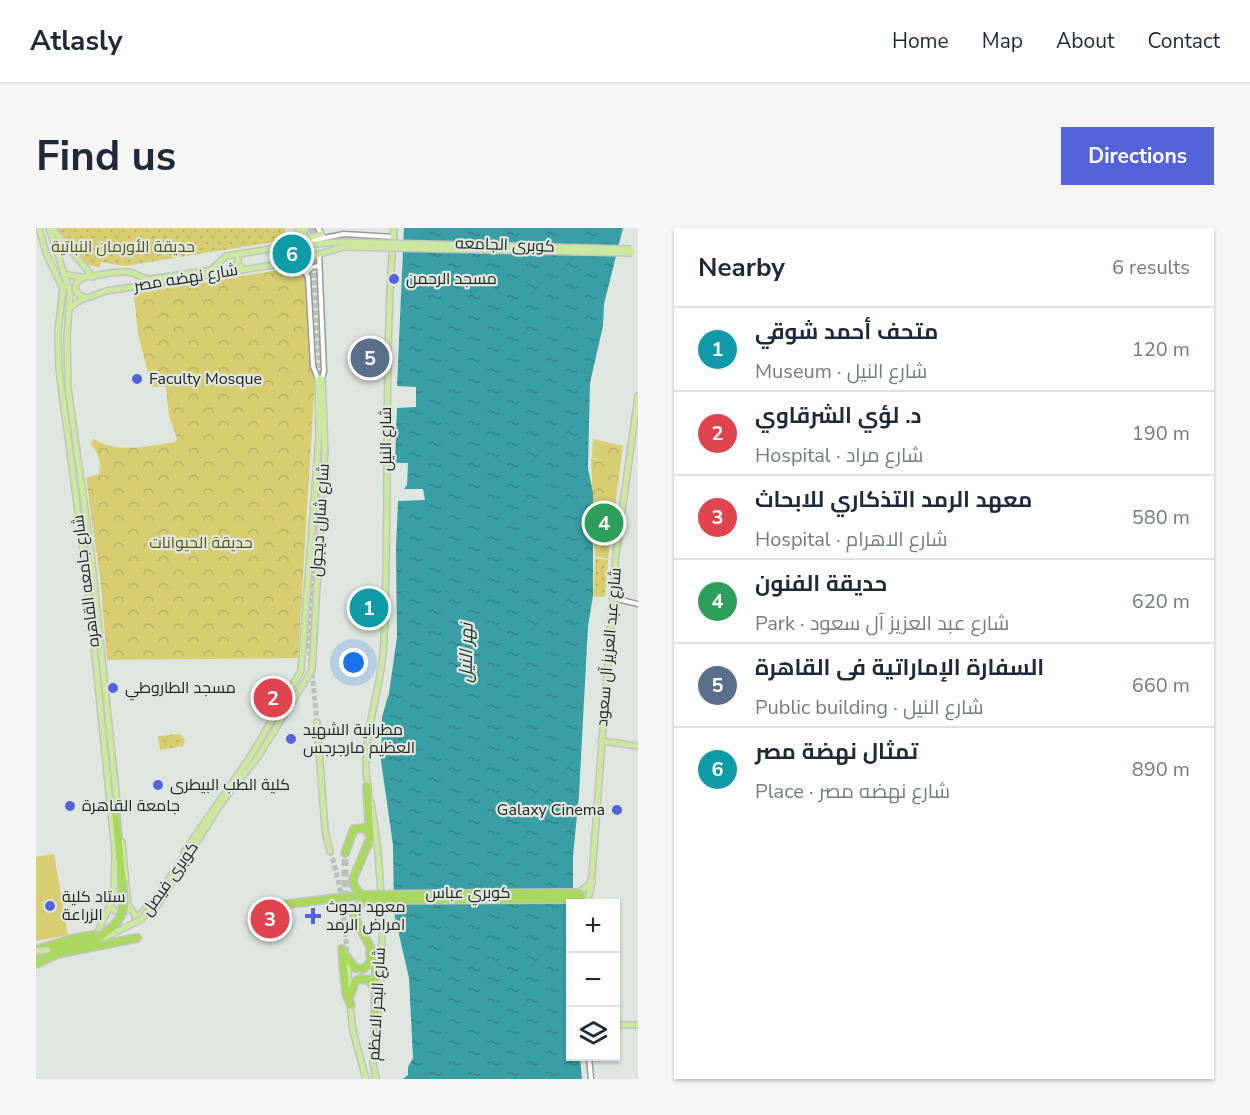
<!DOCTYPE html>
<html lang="en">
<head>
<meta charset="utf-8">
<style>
  :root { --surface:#fff; --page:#f6f6f7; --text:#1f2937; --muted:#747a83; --line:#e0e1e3; --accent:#5463da }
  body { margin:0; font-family:"Nunito Sans",Cairo,sans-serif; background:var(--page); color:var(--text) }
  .controls { position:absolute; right:18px; bottom:18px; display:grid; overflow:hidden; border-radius:0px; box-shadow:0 2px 4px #0004 }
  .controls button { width:54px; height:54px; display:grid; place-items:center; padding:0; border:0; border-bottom:2px solid var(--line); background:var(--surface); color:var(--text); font:30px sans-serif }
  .you { position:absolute; left:318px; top:435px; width:21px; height:21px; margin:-15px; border:4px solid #fff; border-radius:50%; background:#1a73e8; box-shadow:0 0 0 9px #1a73e833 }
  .badge { display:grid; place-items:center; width:39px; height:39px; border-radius:50%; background:var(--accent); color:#fff; font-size:20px; font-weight:700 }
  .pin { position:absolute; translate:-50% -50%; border:3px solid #fff; box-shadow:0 2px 6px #0006 }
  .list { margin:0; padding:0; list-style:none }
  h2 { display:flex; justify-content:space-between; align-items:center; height:78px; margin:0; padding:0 24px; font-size:26px }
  h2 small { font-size:20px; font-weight:400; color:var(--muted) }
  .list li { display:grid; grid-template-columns:39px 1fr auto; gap:18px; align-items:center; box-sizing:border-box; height:84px; padding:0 24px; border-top:2px solid var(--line) }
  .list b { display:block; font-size:22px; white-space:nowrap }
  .list p { margin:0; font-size:20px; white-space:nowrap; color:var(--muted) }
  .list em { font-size:20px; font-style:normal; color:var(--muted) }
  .icon { flex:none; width:33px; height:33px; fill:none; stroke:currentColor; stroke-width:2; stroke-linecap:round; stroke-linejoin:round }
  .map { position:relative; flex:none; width:602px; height:851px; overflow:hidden; border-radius:0px }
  header { display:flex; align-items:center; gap:36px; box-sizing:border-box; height:84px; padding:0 30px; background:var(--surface); border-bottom:2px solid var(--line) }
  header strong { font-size:28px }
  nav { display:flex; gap:33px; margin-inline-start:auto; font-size:21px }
  .intro { display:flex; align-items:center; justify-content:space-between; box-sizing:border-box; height:144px; padding:0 36px }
  h1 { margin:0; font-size:42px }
  .button { padding:15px 27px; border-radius:0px; background:var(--accent); color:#fff; font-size:21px; font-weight:700 }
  main { display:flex; gap:36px; padding:0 36px }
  aside { flex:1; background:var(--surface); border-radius:0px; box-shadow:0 2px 4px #0004 }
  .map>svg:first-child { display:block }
  .grass { fill:url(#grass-dots) }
  .park { fill:url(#park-crowns) }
  .pitch { fill:#d8cd71 }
  .water { fill:url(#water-ripples) }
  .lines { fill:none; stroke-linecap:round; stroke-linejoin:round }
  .major-tunnel { stroke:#b9c0ba; stroke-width:5; stroke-dasharray:5 2.5; stroke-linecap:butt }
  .highway-tunnel { stroke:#b9c0ba; stroke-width:7; stroke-dasharray:7 3.5; stroke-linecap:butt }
  .minor-casing { stroke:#959d97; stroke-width:7 }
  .major-casing { stroke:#c2c3c2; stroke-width:8 }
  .highway-casing { stroke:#c2c3c2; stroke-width:10 }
  .minor { stroke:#fff; stroke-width:4 }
  .major { stroke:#cce89e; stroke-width:5 }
  .highway { stroke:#aad85e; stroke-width:7 }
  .major-bridge-casing { stroke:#c2c3c2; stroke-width:8; stroke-linecap:butt }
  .highway-bridge-casing { stroke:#c2c3c2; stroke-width:10; stroke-linecap:butt }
  .major-bridge { stroke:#cce89e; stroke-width:5 }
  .highway-bridge { stroke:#aad85e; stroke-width:7 }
  .poi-dot { fill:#5463da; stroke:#dee6df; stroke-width:2 }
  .labels { text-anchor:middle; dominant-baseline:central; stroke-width:4.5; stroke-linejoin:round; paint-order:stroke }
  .street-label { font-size:16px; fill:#242725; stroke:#dee6df }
  .park-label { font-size:16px; fill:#5e550d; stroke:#dee6df }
  .poi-label { font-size:16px; fill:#242725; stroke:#dee6df; text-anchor:start }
  .water-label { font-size:18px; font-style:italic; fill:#1c3334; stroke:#dee6df }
</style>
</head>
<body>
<header>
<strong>Atlasly</strong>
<nav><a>Home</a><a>Map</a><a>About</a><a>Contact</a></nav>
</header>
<div class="intro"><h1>Find us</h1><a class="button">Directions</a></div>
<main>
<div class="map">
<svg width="602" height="851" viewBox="0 0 602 851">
  <defs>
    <pattern id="grass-dots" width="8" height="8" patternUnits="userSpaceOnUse" patternTransform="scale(1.5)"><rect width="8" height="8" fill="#d8cd71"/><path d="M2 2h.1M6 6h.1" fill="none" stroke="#b9b062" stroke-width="1.8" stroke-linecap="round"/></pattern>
    <pattern id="park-crowns" width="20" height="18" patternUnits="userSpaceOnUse" patternTransform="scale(1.5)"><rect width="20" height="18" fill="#d8cd71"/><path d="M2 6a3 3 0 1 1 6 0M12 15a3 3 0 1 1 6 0" fill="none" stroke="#b9b062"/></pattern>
    <pattern id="water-ripples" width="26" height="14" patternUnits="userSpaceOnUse" patternTransform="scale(1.5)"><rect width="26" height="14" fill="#399fa5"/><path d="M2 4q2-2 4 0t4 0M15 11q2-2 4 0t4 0" fill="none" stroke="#308286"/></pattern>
  </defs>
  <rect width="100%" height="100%" fill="#dee6df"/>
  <!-- grass -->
  <g class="grass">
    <polygon points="21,0 250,0 243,13 89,38 65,34 63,39 51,37"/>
    <polygon points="559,330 572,332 569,369 557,368"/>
    <polygon points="144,506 149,512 147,518 124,522 122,508"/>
  </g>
  <!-- park -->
  <g class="park">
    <path d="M 249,41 L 266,45 L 270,52 L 274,123 L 279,152 L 262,430 L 71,432 L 64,350 L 50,250 L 63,246 C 65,232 63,226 54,215 L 58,211 C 80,226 114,218 139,214 L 141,211 L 133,188 L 130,159 L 116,159 L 102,107 L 98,66 Z"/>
    <polygon points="557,211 587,218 572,331 559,328 555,231 570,232 556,230"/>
  </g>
  <!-- pitch -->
  <polygon class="pitch" points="18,626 32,707 0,713 0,629"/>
  <!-- water -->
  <polygon class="water" points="368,0 587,0 568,76 567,98 554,155 552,240 557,265 557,368 552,398 543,567 537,628 537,675 534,676 534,828 544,829 546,851 367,851 372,847 372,839 377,830 373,750 358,685 357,617 345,533 346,489 353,465 361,409 360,320 362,273 389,272 387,261 368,261 371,257 372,235 359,235 361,180 380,179 380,159 361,158"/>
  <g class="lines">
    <!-- major-tunnel -->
    <g class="major-tunnel">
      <polyline points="274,0 282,151"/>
      <polyline points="278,0 286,151"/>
      <polyline points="277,318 273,415 281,494"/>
      <path d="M 294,623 C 306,658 309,692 311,729"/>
    </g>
    <!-- highway-tunnel -->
    <polyline class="highway-tunnel" points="309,680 309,625"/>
    <defs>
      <g id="minor">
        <polyline points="282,0 286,7"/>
        <polyline points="258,16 308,6 358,9"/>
        <polyline points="283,26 288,144 286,151"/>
        <polyline points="257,34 268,42 272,49 277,138 282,151"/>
        <polyline points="270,45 276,39 283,38"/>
        <polyline points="577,370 602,376"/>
        <polyline points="553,828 555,851"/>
      </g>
      <g id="major">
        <polyline points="3,0 10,25 27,61 22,103 23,142 52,359 79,624 78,668 61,706"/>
        <polyline points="13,0 34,64 31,109 32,160 55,324 81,575"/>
        <polyline points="16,0 57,49"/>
        <polyline points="266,7 273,10 285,6"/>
        <polyline points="246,17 265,0"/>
        <polyline points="254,17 266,7 270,0"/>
        <polyline points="204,26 201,35 207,41"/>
        <path d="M 30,46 C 52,54 71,42 93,44 C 101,45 106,52 116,51 L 175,42 L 190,28 L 252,18 L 306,14"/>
        <polyline points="47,50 41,54 39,60 42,66 50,70"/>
        <polyline points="33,81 43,73 70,63 257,34 307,19"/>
        <polyline points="281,494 289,603 294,623"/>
        <polyline points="565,513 602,518"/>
        <path d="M 332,560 C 323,508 347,462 348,411 C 354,274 347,137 358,0"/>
        <path d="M 335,575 C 347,641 349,723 342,790"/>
        <polyline points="86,614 92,677 101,690"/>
        <polyline points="148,624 214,529 265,443 283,208 282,151"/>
        <polyline points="542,665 554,656 556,647 580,326 602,168"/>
        <polyline points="551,676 556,654"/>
        <polyline points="113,677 121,678 186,574 222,529 276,442 289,223 286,151"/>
        <polyline points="75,679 83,686 93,681"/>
        <polyline points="99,692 113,677"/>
        <polyline points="311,731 314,767"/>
        <polyline points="314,776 317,803 330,851"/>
        <polyline points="580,797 602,797"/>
        <polyline points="340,805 337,835 340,851"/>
      </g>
      <g id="highway">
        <polyline points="81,573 79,579 86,652"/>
        <polyline points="309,625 318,601 329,600 334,607"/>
        <polyline points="326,667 318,658 317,651 334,611 331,558"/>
        <polyline points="538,671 545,669 544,665 538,665"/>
        <polyline points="328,672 319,681 318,688 340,730 339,807"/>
        <polyline points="236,678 326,667"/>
        <polyline points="306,721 310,766 315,777"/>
        <polyline points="0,722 35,711 68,705"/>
        <polyline points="0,727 20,719 67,710"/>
        <polyline points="311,729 319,740 327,741 335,734 334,724"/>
        <polyline points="0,736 21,726 101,710"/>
        <polyline points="314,768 319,754 323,751 333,752 339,761"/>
      </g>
    </defs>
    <!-- minor casing -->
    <use href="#minor" class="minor-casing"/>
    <!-- major casing -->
    <use href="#major" class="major-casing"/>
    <!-- highway casing -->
    <use href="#highway" class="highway-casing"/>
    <!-- minor -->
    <use href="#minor" class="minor"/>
    <!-- major -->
    <use href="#major" class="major"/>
    <!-- highway -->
    <use href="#highway" class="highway"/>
    <defs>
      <g id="major-bridge">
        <polyline points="306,14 595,21"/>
        <polyline points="307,19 596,25"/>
        <polyline points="68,710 106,691 153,621"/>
        <polyline points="0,723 12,722"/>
      </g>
      <g id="highway-bridge">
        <polyline points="326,667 538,665"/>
        <polyline points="328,672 538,671"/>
        <path d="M 61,711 C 88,692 90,685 86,652"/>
      </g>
    </defs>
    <!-- major-bridge casing -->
    <use href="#major-bridge" class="major-bridge-casing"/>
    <!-- highway-bridge casing -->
    <use href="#highway-bridge" class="highway-bridge-casing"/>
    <!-- major-bridge -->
    <use href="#major-bridge" class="major-bridge"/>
    <!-- highway-bridge -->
    <use href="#highway-bridge" class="highway-bridge"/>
  </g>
  <!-- markers -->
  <g class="poi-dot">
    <circle cx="358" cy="51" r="6"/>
    <circle cx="101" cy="151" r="6"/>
    <circle cx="77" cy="460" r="6"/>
    <circle cx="255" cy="511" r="6"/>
    <circle cx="122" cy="557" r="6"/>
    <circle cx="34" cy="578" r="6"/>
    <circle cx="581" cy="582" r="6"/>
    <circle cx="14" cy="678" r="6"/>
    <path d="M274 679h6v6h6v6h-6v6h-6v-6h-6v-6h6z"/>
  </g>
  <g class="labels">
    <!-- street labels -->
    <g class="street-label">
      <text transform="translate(469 17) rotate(2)">كوبرى الجامعه</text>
      <text transform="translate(150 50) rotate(-9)">شارع نهضه مصر</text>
      <text transform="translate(350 211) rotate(-90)">شارع النيل</text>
      <text transform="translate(284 292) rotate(-86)">شارع شارل ديجول</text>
      <text transform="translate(50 353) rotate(-97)">شارع جامعه القاهره</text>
      <text transform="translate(573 419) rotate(-85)">شارع عبد العزيز آل سعود</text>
      <text transform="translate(134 651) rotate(-55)">كوبرى فيصل</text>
      <text x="432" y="665">كوبري عباس</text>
      <text transform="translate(341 776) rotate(-87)">شارع البحر الاعظم</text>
    </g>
    <!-- park labels -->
    <g class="park-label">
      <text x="87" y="19">حديقة الأورمان النباتية</text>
      <text x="165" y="315">حديقة الحيوانات</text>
    </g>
    <!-- poi labels -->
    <g class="poi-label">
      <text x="370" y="51">مسجد الرحمن</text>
      <text x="113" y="151">Faculty Mosque</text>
      <text x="89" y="460">مسجد الطاروطي</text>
      <text x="267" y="502">مطرانية الشهيد<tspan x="267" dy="18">العظيم مارجرجس</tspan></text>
      <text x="134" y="557">كلية الطب البيطرى</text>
      <text x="46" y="578">جامعة القاهرة</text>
      <text x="569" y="582" text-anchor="end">Galaxy Cinema</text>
      <text x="26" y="669">ستاد كلية<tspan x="26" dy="18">الزراعة</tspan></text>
      <text x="290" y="679">معهد بحوث<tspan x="290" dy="18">امراض الرمد</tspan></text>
    </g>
    <!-- water labels -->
    <g class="water-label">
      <text transform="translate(430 425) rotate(-89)">نهر النيل</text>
    </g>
  </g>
</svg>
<div class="controls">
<button>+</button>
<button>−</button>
<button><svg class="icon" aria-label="layers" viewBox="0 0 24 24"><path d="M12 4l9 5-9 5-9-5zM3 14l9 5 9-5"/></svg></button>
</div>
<div class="you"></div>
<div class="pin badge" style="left:333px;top:380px;background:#0f9aa8">1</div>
<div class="pin badge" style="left:237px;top:470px;background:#e0444e">2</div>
<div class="pin badge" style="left:234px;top:691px;background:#e0444e">3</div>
<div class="pin badge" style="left:568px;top:295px;background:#2e9e5b">4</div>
<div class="pin badge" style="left:334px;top:130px;background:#5c6f8a">5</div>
<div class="pin badge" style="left:256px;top:26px;background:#0f9aa8">6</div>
</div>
<aside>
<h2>Nearby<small>6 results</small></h2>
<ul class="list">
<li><span class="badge" style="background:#0f9aa8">1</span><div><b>متحف أحمد شوقي</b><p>Museum · شارع النيل</p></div><em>120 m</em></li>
<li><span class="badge" style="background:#e0444e">2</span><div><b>د. لؤي الشرقاوي</b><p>Hospital · شارع مراد</p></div><em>190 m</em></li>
<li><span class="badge" style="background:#e0444e">3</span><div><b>معهد الرمد التذكاري للابحاث</b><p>Hospital · شارع الاهرام</p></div><em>580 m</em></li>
<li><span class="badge" style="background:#2e9e5b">4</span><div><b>حديقة الفنون</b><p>Park · شارع عبد العزيز آل سعود</p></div><em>620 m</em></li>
<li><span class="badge" style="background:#5c6f8a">5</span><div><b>السفارة الإماراتية فى القاهرة</b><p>Public building · شارع النيل</p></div><em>660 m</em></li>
<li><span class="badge" style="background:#0f9aa8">6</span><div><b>تمثال نهضة مصر</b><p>Place · شارع نهضه مصر</p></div><em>890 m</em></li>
</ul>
</aside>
</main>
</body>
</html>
